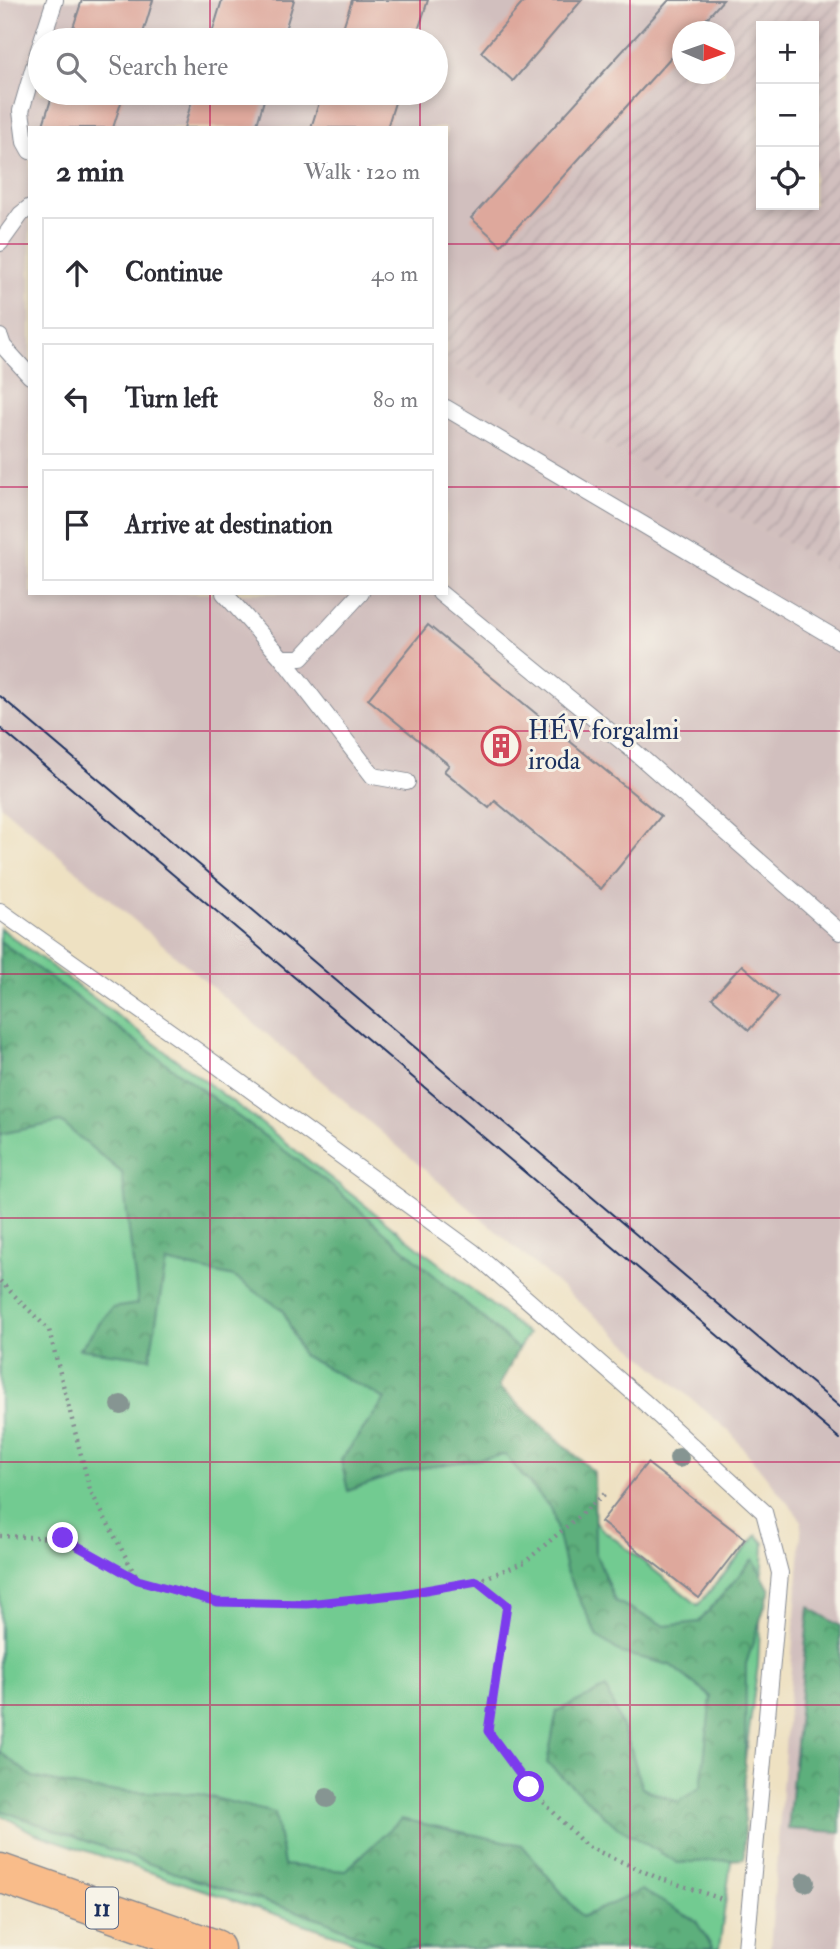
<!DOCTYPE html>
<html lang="en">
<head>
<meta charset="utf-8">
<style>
  :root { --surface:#fff; --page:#f7f7f7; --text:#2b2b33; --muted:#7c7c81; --line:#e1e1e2 }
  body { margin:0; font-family:"IM FELL Double Pica",serif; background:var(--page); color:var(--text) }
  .controls { position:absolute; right:21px; top:21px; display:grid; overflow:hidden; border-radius:0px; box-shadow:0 4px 10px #0003 }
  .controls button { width:63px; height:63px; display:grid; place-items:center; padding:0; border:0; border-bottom:2px solid var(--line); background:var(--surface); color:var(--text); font:35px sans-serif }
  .compass { position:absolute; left:672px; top:21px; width:63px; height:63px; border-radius:50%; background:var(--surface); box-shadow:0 4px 10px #0003; rotate:92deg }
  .stop { position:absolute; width:21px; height:21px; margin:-16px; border:5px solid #7c3aed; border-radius:50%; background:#fff }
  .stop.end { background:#7c3aed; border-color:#fff; box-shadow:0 2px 7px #0008 }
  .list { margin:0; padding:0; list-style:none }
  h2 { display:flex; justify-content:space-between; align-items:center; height:91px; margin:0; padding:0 28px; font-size:30px }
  h2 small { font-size:23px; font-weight:400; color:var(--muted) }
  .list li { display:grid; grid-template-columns:46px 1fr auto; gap:21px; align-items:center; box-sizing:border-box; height:112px; margin:0 14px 14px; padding:0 14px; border:2px solid var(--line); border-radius:0px }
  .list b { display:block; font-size:26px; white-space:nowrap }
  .list em { font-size:23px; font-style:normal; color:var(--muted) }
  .icon { flex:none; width:38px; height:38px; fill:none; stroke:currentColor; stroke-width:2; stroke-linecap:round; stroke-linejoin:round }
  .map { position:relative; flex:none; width:840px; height:1949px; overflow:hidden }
  .search { position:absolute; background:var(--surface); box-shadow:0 4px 10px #0003; left:28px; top:28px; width:420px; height:77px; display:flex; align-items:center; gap:18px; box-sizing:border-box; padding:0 24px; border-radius:38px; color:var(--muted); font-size:26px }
  .panel { position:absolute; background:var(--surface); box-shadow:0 4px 10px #0003; left:28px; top:126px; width:420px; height:469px; border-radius:0px }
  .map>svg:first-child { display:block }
  .industrial { fill:url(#industrial-furrows); fill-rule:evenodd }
  .railway { fill:#d1bfbe; fill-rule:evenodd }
  .green { fill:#72cb91; stroke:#467d78; stroke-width:2 }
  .forest { fill:url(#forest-crowns); stroke:#3c6f6c; stroke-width:2 }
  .building { fill:#dea89c }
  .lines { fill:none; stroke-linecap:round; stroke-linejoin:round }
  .service-casing { stroke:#848890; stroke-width:18 }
  .primary-casing { stroke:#848890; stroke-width:41 }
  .path { stroke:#848890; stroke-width:4.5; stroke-dasharray:2 5; stroke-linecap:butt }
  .service { stroke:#fff; stroke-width:16 }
  .primary { stroke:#f9bc8a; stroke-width:38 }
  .tram { stroke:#1b2f5e; stroke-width:2 }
  .tree { fill:#869592 }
  .route { stroke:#7c3aed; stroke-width:9 }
  .grid { fill:none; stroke:#c2185b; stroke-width:2; stroke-opacity:0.55 }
  .labels { text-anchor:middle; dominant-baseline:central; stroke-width:6; stroke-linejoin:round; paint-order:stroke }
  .shield { fill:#f7f3e8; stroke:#5d6a87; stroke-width:2 }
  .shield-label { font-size:24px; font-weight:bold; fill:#1b2f5e }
  .poi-label { font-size:26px; fill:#1b2f5e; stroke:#f7f3e8; text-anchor:start }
</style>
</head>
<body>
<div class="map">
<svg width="840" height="1949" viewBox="0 0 840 1949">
  <defs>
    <pattern id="industrial-furrows" width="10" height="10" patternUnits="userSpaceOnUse" patternTransform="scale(1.75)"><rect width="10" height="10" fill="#d1bfbe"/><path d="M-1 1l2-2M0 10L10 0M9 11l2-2" fill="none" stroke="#b3a4a6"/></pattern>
    <pattern id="forest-crowns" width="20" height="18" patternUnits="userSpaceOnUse" patternTransform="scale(1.75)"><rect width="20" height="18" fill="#5daf7b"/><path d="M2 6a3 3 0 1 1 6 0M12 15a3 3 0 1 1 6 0" fill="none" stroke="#4c8f68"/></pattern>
  </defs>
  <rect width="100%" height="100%" fill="#f7f3e8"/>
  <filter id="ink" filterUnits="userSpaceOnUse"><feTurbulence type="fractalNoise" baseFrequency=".0143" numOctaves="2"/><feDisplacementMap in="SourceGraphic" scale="14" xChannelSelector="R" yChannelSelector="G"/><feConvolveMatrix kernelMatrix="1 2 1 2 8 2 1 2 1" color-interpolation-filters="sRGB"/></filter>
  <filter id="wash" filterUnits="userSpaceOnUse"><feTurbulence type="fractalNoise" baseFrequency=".00686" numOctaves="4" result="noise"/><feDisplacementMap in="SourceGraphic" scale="28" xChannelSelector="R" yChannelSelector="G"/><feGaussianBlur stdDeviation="1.57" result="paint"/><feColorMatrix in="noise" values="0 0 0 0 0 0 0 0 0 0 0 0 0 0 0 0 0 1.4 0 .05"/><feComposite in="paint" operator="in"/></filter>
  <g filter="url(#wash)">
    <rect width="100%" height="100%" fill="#eee1c2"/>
    <!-- industrial -->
    <path class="industrial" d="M 748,0 L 840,0 L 840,572 L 446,361 L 446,320 L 519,233 L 682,66 L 682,74 L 724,74 L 724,32 L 717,31 ZM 761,26 L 814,26 L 814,205 L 761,205 Z"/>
    <!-- railway -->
    <path class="railway" d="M 0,0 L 748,0 L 717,31 L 682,32 L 682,66 L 519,233 L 446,320 L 446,128 L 30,128 L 30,593 L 446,593 L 446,361 L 840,572 L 840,1949 L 770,1949 L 802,1521 L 730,1432 L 0,805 ZM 40,40 L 436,40 L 436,93 L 40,93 Z"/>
    <!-- green -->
    <polygon class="green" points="0,928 257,1120 528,1334 476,1412 601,1528 698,1605 757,1535 764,1543 758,1665 719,1949 366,1949 346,1938 34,1833 0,1814"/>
    <!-- forest -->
    <g class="forest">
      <polygon points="0,941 331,1185 518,1349 499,1387 594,1472 595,1552 615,1601 665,1626 699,1622 753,1559 770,1590 746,1664 744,1859 678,1863 617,1827 547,1763 557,1711 606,1688 631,1749 642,1788 678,1802 701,1787 711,1697 670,1665 622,1653 598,1637 567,1574 552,1510 505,1455 408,1470 348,1491 341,1460 385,1399 302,1355 283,1310 234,1277 166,1262 150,1358 79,1349 112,1308 138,1304 122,1173 61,1122 0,1134"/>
      <polygon points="809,1607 840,1626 840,1832 788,1829"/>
      <polygon points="0,1752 33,1777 92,1790 198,1794 275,1813 284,1865 345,1871 401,1819 522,1845 582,1917 642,1890 696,1921 713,1949 388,1949 324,1920 195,1880 0,1810"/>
    </g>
    <g id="blocks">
      <!-- building -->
      <g class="building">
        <polygon points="82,0 153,0 141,40 69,40"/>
        <polygon points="222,0 294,0 282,40 210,40"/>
        <polygon points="352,0 428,0 415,40 339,40"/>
        <polygon points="525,0 582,0 513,81 481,52"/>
        <polygon points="669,0 723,0 695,32 682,32 682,45 501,245 471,218"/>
        <polygon points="53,93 124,93 113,128 42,128"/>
        <polygon points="194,93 266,93 256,128 184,128"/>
        <polygon points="322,93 398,93 387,128 311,128"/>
        <polygon points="428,625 661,816 601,889 495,801 489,808 444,771 449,765 368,699"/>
        <polygon points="742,965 778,997 749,1030 712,998"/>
        <polygon points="647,1463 745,1539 699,1598 601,1522"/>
      </g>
    </g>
  </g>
  <g filter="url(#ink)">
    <use href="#blocks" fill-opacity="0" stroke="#848890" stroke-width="2"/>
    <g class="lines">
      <defs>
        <g id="service">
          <polyline points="42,40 55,0"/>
          <polyline points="30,151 25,142 21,111 40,46"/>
          <polyline points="0,243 21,214 30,207"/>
          <polyline points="0,337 3,346 30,376"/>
          <polyline points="446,408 840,641"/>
          <polyline points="224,593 282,658 301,658 361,593"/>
          <polyline points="440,593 635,752 840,932"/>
          <polyline points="282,658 373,776 407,782"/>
          <polyline points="0,911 196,1050 473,1252 643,1401 764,1512 780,1573 746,1949"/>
        </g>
        <polyline id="primary" points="0,1873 215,1949"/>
      </defs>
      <!-- service casing -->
      <use href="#service" class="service-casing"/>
      <!-- primary casing -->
      <use href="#primary" class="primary-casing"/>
      <!-- path -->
      <g class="path">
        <polyline points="0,1281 49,1330 90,1490 138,1580"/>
        <polyline points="0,1536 63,1538 138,1580 217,1602 307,1603 403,1593 477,1581 507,1605 488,1731 529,1787 586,1846 656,1877 725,1900"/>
        <polyline points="477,1581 525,1562 607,1492"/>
      </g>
      <!-- service -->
      <use href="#service" class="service"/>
      <!-- primary -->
      <use href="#primary" class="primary"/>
      <!-- tram -->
      <g class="tram">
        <polyline points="0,696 840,1407"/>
        <polyline points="0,728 840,1439"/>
      </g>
    </g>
    <!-- trees -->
    <g class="tree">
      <circle cx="121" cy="1405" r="10"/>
      <circle cx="679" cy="1458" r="10"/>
      <circle cx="327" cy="1798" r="10"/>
      <circle cx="805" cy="1882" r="10"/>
    </g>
  </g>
  <g class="lines" filter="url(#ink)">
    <!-- route -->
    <polyline class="route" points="63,1538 138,1580 217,1602 307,1604 403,1594 477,1581 507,1605 488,1731 529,1787"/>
  </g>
  <!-- grid -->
  <path class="grid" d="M 210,0 L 210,40M 420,0 L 420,40M 630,0 L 630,1949M 210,93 L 210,128M 420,93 L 420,128M 0,244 L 30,244M 446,244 L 840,244M 0,487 L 30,487M 446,487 L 840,487M 210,593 L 210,1949M 420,593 L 420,1949M 0,731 L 840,731M 0,974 L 840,974M 0,1218 L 840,1218M 0,1462 L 840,1462M 0,1705 L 840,1705"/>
  <!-- icons -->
  <defs>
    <symbol id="building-ring" viewBox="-11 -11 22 22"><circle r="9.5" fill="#f7f3e8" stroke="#d1495b" stroke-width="1.5"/><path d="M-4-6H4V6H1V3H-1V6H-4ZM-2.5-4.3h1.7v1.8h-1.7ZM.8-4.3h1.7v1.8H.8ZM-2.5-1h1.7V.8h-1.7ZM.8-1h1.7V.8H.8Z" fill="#d1495b"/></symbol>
  </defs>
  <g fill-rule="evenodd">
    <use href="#building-ring" x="479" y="724" width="44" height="44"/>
  </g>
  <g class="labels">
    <!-- shield labels -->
    <rect class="shield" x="86" y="1887.5" width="32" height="41" rx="5"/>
    <g class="shield-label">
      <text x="102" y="1908">11</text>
    </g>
    <!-- poi labels -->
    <g class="poi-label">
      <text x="528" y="731">HÉV forgalmi<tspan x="528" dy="30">iroda</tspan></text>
    </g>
  </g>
</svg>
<div class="controls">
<button>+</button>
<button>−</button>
<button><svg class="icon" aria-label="locate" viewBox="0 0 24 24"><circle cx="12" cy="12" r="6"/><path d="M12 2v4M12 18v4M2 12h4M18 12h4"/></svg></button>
</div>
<svg class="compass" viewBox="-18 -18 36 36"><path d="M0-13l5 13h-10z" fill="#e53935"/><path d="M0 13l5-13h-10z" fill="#7c7c81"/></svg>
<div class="stop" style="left:529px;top:1787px"></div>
<div class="stop end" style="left:63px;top:1538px"></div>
<div class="search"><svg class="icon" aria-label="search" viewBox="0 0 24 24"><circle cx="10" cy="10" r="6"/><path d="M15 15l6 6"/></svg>Search here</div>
<section class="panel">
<h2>2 min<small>Walk · 120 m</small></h2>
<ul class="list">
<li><svg class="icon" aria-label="ahead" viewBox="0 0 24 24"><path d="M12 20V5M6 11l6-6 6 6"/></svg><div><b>Continue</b></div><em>40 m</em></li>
<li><svg class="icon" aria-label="left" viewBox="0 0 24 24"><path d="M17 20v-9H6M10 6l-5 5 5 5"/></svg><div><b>Turn left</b></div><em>80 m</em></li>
<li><svg class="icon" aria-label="arrive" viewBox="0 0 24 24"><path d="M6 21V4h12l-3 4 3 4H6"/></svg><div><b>Arrive at destination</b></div></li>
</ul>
</section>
</div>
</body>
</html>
